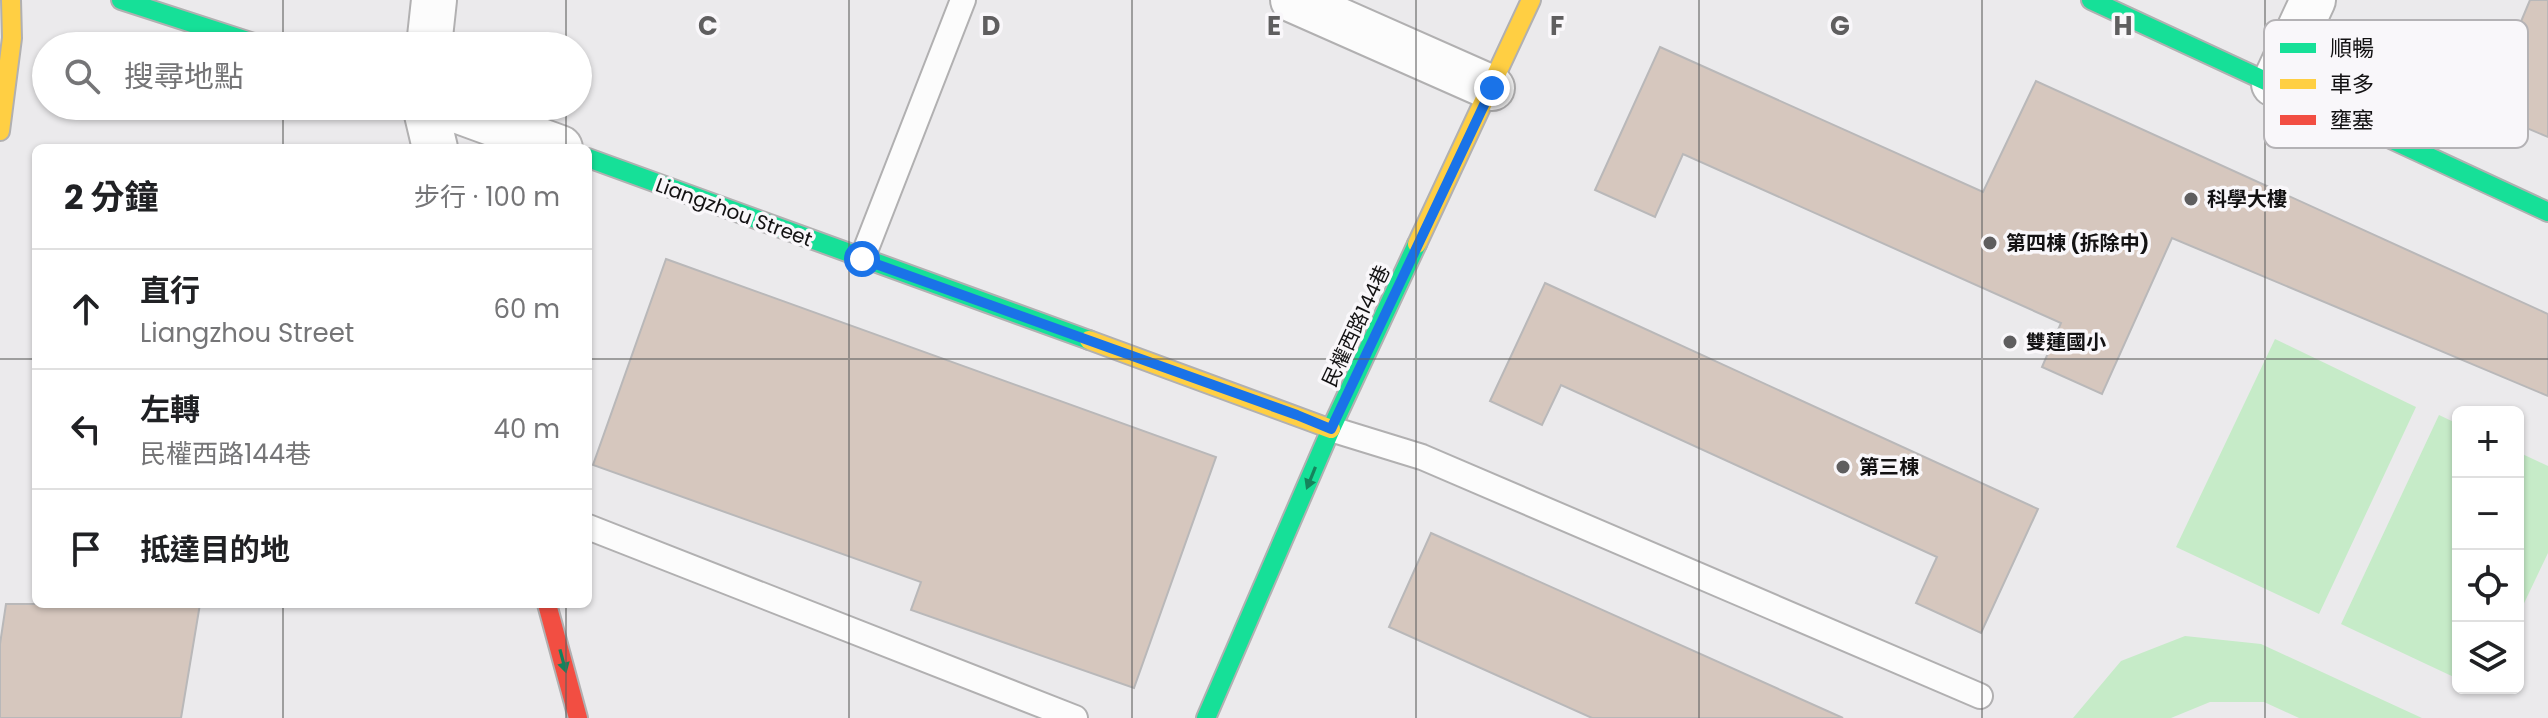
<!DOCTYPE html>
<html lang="zh-TW">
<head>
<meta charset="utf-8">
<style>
  :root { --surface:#fff; --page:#f6f6f6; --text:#202124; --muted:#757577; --line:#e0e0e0 }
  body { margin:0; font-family:Poppins,"Noto Sans TC",sans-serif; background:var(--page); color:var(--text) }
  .controls { position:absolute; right:24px; bottom:24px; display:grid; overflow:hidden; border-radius:12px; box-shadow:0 2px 6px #0004 }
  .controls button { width:72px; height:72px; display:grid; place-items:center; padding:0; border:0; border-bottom:2px solid var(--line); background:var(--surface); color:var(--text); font:40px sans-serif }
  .stop { position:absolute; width:24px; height:24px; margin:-18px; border:6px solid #1a73e8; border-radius:50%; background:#fff }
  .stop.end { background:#1a73e8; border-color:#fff; box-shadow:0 2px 8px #0008 }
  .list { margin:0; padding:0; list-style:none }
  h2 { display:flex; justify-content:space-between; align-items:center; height:104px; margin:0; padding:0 32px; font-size:34px }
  h2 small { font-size:26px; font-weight:400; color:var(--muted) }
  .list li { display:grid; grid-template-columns:52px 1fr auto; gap:24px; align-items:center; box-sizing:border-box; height:120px; padding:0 32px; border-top:2px solid var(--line) }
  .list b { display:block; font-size:30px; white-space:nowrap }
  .list p { margin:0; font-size:26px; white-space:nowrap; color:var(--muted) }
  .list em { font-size:26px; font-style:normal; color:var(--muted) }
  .icon { flex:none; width:44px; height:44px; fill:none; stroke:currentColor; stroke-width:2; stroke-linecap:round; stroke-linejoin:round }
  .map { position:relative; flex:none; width:2548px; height:718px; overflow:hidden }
  .search { position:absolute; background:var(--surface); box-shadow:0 2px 6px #0004; left:32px; top:32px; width:560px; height:88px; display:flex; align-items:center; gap:20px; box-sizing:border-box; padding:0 28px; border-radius:44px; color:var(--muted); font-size:30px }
  .panel { position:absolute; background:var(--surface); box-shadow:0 2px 6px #0004; left:32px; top:144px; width:560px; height:464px; border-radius:12px }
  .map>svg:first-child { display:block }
  .green { fill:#c6ebc8 }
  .building { fill:#d6c7be; stroke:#b9b8b9; stroke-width:2 }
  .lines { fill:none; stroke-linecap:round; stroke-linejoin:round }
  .lane-casing { stroke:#b1b0b1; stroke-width:28 }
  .street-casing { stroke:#b1b0b1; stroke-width:48 }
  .fast-casing { stroke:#b1b0b1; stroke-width:22 }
  .slow-casing { stroke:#b1b0b1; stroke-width:22 }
  .jam-casing { stroke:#b1b0b1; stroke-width:22 }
  .lane { stroke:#fcfcfc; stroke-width:24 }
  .street { stroke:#fcfcfc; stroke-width:44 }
  .fast { stroke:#16e098; stroke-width:18 }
  .slow { stroke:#ffcf43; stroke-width:18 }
  .jam { stroke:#f24e42; stroke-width:18 }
  .oneway { fill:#15835c }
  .route { stroke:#1a73e8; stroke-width:10 }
  .grid { fill:none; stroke:#5f5e5f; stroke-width:2; stroke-opacity:0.55 }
  .poi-dot { fill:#5f5e5f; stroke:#f9f7fa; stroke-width:3 }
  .labels { text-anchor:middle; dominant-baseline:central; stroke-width:7; stroke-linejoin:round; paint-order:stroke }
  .poi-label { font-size:20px; font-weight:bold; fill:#131213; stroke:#f9f7fa; text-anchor:start }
  .street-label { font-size:20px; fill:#131213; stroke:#f9f7fa }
  .key { fill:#f9f7fa; stroke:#b4b2b5; stroke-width:2 }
  .key-label { font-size:22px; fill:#131213 }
  .grid-label { font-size:26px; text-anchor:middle; font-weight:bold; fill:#5f5e5f; stroke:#f9f7fa; stroke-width:7; stroke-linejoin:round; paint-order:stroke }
</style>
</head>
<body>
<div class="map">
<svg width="2548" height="718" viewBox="0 0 2548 718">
  <rect width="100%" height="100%" fill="#ebeaec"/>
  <!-- green -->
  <g class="green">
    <polygon points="2275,339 2416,407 2319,614 2176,547"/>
    <polygon points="2439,415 2458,424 2458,679 2341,624"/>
    <polygon points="2518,452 2548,466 2548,553 2518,616"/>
    <polygon points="2185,636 2261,644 2422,718 2299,718 2264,702 2210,702 2171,718 2073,718 2121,661"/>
  </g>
  <!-- building -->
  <g class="building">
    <polygon points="2530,0 2548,0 2548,137 2484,110"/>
    <polygon points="1660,47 1983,192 2036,81 2548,314 2548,396 2172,238 2102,394 2042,367 2061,323 1683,154 1655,217 1595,190"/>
    <polygon points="666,259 1216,457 1134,688 911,610 921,582 593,465"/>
    <polygon points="1545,283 2038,509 1981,633 1916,603 1937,557 1561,385 1542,425 1490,401"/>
    <polygon points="1431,533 1843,718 1592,718 1389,627"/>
    <polygon points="6,604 200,604 181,718 0,718 0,644"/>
  </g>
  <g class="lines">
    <defs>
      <g id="lane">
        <polyline points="862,259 963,0"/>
        <polyline points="1331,429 1422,457 1980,696"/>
        <polyline points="588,527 1075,718"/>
      </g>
      <g id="street">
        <polyline points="1293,0 1492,88"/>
        <polyline points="429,46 434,0"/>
        <polyline points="2274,84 2313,0"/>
        <polyline points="425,106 435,148"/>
        <polyline points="445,106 560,148"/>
      </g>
      <g id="fast">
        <polyline points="121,0 263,46"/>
        <polyline points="2091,0 2548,212"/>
        <polyline points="588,158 1089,340"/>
        <polyline points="1206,718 1331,429 1417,244"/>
      </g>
      <g id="slow">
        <polyline points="0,131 12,38 11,0"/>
        <polyline points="1417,244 1531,0"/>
        <polyline points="1089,340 1331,429"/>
      </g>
      <polyline id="jam" points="547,604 578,718"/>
    </defs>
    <!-- lane casing -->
    <use href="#lane" class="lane-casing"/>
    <!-- street casing -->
    <use href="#street" class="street-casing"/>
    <!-- fast casing -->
    <use href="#fast" class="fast-casing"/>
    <!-- slow casing -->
    <use href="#slow" class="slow-casing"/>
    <!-- jam casing -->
    <use href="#jam" class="jam-casing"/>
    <!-- lane -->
    <use href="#lane" class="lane"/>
    <!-- street -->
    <use href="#street" class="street"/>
    <!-- fast -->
    <use href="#fast" class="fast"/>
    <!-- slow -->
    <use href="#slow" class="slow"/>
    <!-- jam -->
    <use href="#jam" class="jam"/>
  </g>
  <!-- one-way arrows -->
  <defs><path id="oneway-solid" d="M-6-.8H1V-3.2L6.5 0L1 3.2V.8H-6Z" transform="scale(2)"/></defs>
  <g class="oneway">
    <use href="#oneway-solid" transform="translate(1311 478) rotate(112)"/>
    <use href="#oneway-solid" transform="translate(563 661) rotate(75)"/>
  </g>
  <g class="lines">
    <!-- route -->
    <polyline class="route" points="862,259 1297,415 1331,429 1492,88"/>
  </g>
  <!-- grid -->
  <path class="grid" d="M 283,0 L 283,46M 566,0 L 566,46M 849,0 L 849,718M 1132,0 L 1132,718M 1416,0 L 1416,718M 1699,0 L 1699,718M 1982,0 L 1982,718M 2265,0 L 2265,718M 283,106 L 283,148M 566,106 L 566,148M 0,359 L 36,359M 588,359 L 2548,359M 283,604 L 283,718M 566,604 L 566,718"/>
  <!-- markers -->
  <g class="poi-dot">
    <circle cx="2191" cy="199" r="8"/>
    <circle cx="1990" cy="243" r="8"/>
    <circle cx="2010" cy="342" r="8"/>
    <circle cx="1843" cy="467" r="8"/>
  </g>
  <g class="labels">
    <!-- poi labels -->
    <g class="poi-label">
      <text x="2207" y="199">科學大樓</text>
      <text x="2006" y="243">第四棟 (拆除中)</text>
      <text x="2026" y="342">雙蓮國小</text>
      <text x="1859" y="467">第三棟</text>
    </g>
    <!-- street labels -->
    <g class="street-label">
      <text transform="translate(734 212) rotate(20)">Liangzhou Street</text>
      <text transform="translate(1356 326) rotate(-65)">民權西路144巷</text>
    </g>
  </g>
  <!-- legend -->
  <rect x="2264" y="20" width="264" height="128" rx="12" class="key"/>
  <rect x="2280" y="43" width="36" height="10" fill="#16e098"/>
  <rect x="2280" y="79" width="36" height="10" fill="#ffcf43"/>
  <rect x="2280" y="115" width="36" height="10" fill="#f24e42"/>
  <g class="key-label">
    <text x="2330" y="56">順暢</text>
    <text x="2330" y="92">車多</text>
    <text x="2330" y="128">壅塞</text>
  </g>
  <g class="grid-label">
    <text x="708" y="35">C</text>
    <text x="991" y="35">D</text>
    <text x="1274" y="35">E</text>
    <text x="1557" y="35">F</text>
    <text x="1840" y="35">G</text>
    <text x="2123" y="35">H</text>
  </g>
</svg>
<div class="controls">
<button>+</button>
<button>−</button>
<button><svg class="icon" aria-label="locate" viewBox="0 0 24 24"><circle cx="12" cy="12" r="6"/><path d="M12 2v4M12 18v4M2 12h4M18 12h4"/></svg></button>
<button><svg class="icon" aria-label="layers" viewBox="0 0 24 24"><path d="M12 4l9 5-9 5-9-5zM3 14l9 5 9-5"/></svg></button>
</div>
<div class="stop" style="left:862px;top:259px"></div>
<div class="stop end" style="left:1492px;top:88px"></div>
<div class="search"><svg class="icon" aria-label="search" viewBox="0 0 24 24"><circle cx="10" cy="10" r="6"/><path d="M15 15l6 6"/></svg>搜尋地點</div>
<section class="panel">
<h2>2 分鐘<small>步行 · 100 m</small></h2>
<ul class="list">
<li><svg class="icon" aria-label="ahead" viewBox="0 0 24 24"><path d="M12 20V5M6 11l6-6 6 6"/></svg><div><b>直行</b><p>Liangzhou Street</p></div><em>60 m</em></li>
<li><svg class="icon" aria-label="left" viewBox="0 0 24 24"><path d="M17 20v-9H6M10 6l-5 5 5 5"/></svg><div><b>左轉</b><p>民權西路144巷</p></div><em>40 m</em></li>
<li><svg class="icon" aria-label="arrive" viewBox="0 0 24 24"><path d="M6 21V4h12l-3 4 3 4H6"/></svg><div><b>抵達目的地</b></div></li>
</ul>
</section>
</div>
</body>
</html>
